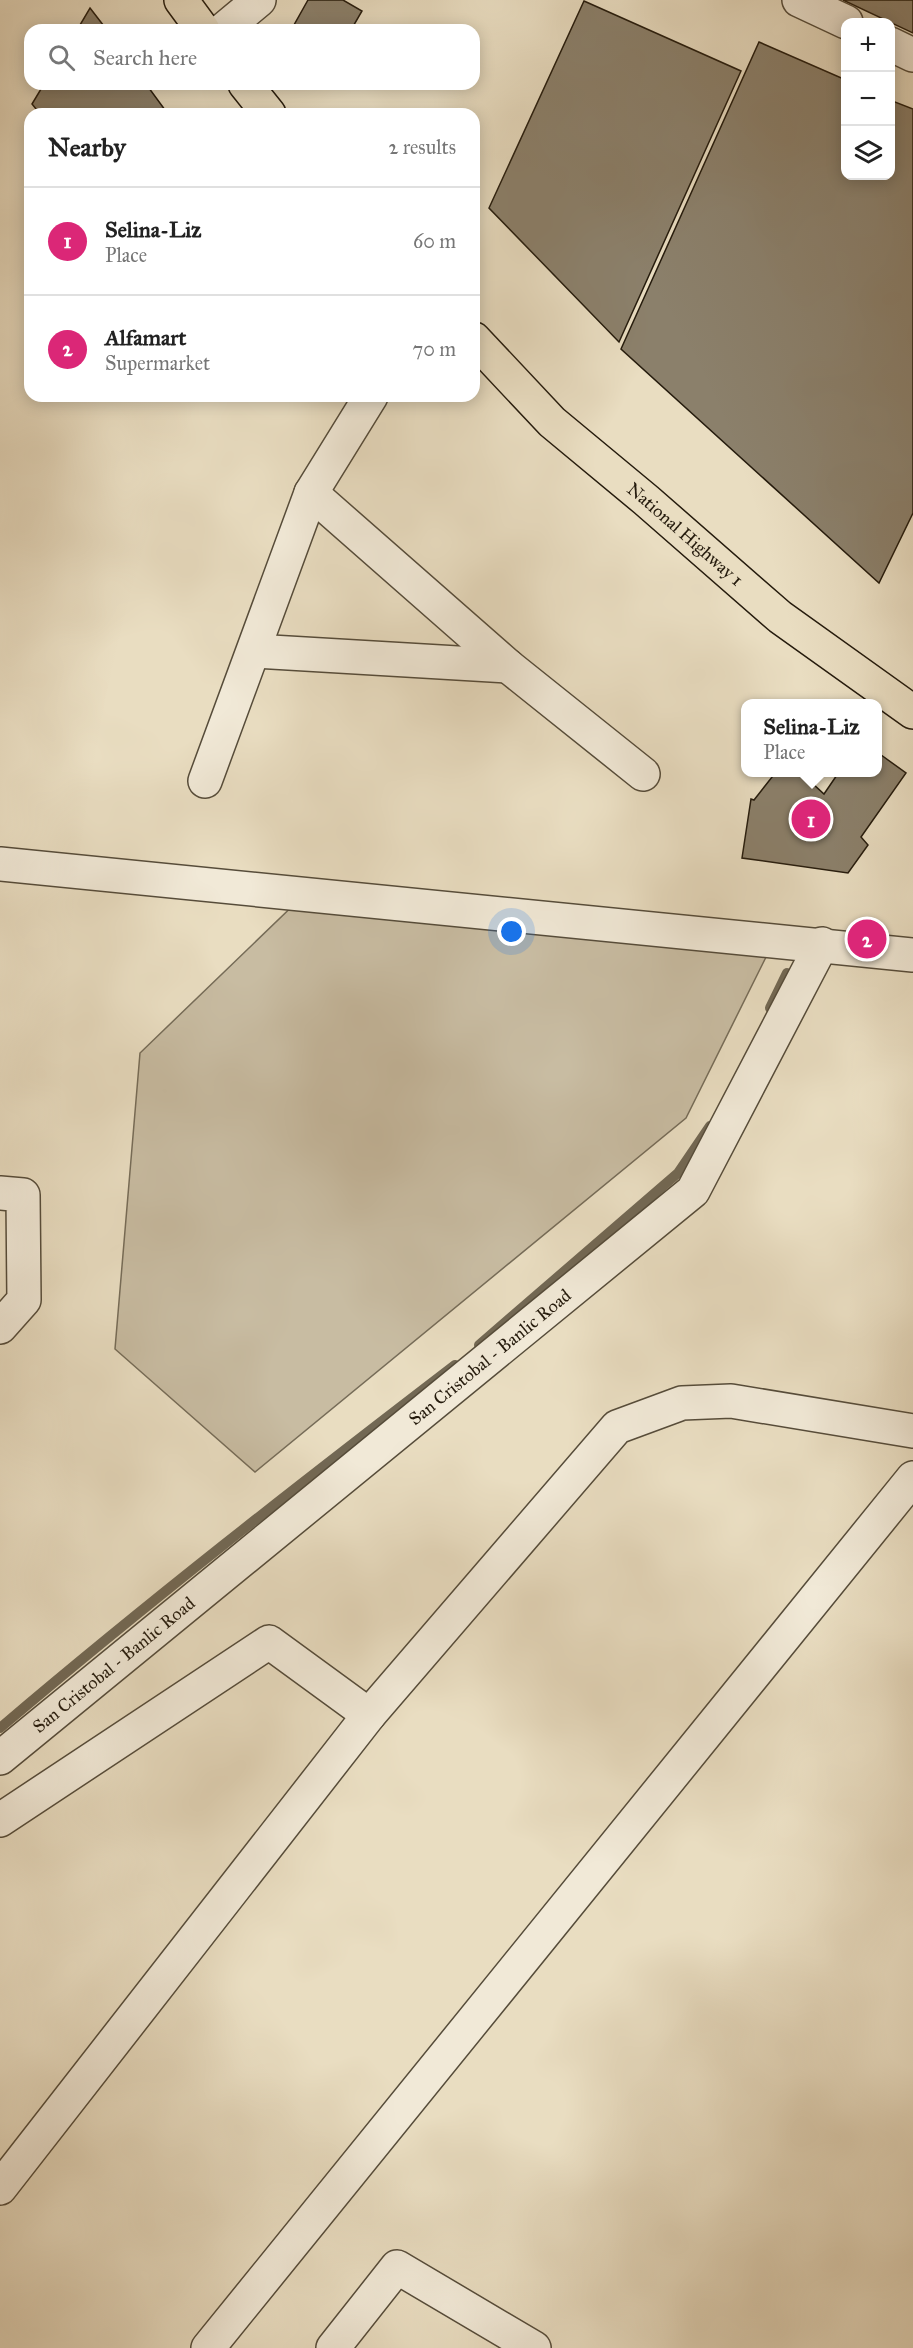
<!DOCTYPE html>
<html lang="en">
<head>
<meta charset="utf-8">
<style>
  :root { --surface:#fff; --page:#f2f2f2; --text:#222; --muted:#767676; --line:#e0e0e0; --accent:#db2777 }
  body { margin:0; font-family:"IM FELL Great Primer",serif; background:var(--page); color:var(--text) }
  .controls { position:absolute; right:18px; top:18px; display:grid; overflow:hidden; border-radius:12px; box-shadow:0 3px 15px #0003 }
  .controls button { width:54px; height:54px; display:grid; place-items:center; padding:0; border:0; border-bottom:2px solid var(--line); background:var(--surface); color:var(--text); font:30px sans-serif }
  .you { position:absolute; left:512px; top:932px; width:21px; height:21px; margin:-15px; border:4px solid #fff; border-radius:50%; background:#1a73e8; box-shadow:0 0 0 9px #1a73e833 }
  .badge { display:grid; place-items:center; width:39px; height:39px; border-radius:50%; background:var(--accent); color:#fff; font-size:20px; font-weight:700 }
  .pin { position:absolute; translate:-50% -50%; border:3px solid #fff; box-shadow:0 2px 6px #0006 }
  .popup { position:absolute; left:741px; top:699px; width:141px; height:78px; box-sizing:border-box; display:grid; place-content:center; border-radius:12px; background:var(--surface); filter:drop-shadow(0 2px 4px #0005); font-size:20px; white-space:nowrap; color:var(--muted) }
  .popup b { font-size:22px; color:var(--text) }
  .popup::after { content:''; position:absolute; left:50%; top:100%; margin-left:-12px; border:12px solid transparent; border-top-color:var(--surface) }
  .list { margin:0; padding:0; list-style:none }
  h2 { display:flex; justify-content:space-between; align-items:center; height:78px; margin:0; padding:0 24px; font-size:26px }
  h2 small { font-size:20px; font-weight:400; color:var(--muted) }
  .list li { display:grid; grid-template-columns:39px 1fr auto; gap:18px; align-items:center; box-sizing:border-box; height:108px; padding:0 24px; border-top:2px solid var(--line) }
  .list b { display:block; font-size:22px; white-space:nowrap }
  .list p { margin:0; font-size:20px; white-space:nowrap; color:var(--muted) }
  .list em { font-size:20px; font-style:normal; color:var(--muted) }
  .icon { flex:none; width:33px; height:33px; fill:none; stroke:currentColor; stroke-width:2; stroke-linecap:round; stroke-linejoin:round }
  .map { position:relative; flex:none; width:913px; height:2348px; overflow:hidden }
  .search { position:absolute; background:var(--surface); box-shadow:0 3px 15px #0003; left:24px; top:24px; width:456px; height:66px; display:flex; align-items:center; gap:15px; box-sizing:border-box; padding:0 21px; border-radius:18px; color:var(--muted); font-size:22px }
  .panel { position:absolute; background:var(--surface); box-shadow:0 3px 15px #0003; left:24px; top:108px; width:456px; height:294px; border-radius:18px }
  .map>svg:first-child { display:block }
  .green { fill:#c8bca2; stroke:#766c58; stroke-width:1.5 }
  .lines { fill:none; stroke-linecap:round; stroke-linejoin:round }
  .stream { stroke:#726854; stroke-width:10 }
  .building { fill:#8b806b; stroke:#251b0d; stroke-width:1.5 }
  .minor-casing { stroke:#564c3a; stroke-width:36 }
  .highway-casing { stroke:#251b0d; stroke-width:36 }
  .minor { stroke:#f1e9d7; stroke-width:33 }
  .highway { stroke:#e9ddc1; stroke-width:33 }
  .labels { text-anchor:middle; dominant-baseline:central; stroke-width:5; stroke-linejoin:round; paint-order:stroke }
  .street-label { font-size:18px; fill:#251b0d; stroke:#f1e9d7 }
</style>
</head>
<body>
<div class="map">
<svg width="913" height="2348" viewBox="0 0 913 2348">
  <rect width="100%" height="100%" fill="#e9ddc1"/>
  <filter id="stains"><feTurbulence type="fractalNoise" baseFrequency=".00333" numOctaves="4"/><feColorMatrix values="0 0 0 0 .2 0 0 0 0 .09 0 0 0 0 .02 0 0 0 .5 -.17"/></filter>
  <radialGradient id="worn" r=".72"><stop offset=".6" stop-color="#630" stop-opacity="0"/><stop offset="1" stop-color="#630" stop-opacity=".3"/></radialGradient>
  <!-- green -->
  <polygon class="green" points="305,894 771,947 686,1118 255,1472 115,1349 140,1053"/>
  <g class="lines">
    <!-- stream -->
    <g class="stream">
      <polyline points="770,1008 787,973"/>
      <polyline points="479,1345 678,1173 710,1126"/>
      <path d="M 0,1728 C 148,1602 301,1483 455,1365"/>
    </g>
  </g>
  <!-- building -->
  <g class="building">
    <polygon points="308,0 343,0 362,11 351,30 304,30 294,25"/>
    <polygon points="843,0 913,0 913,33"/>
    <polygon points="584,1 741,71 619,342 489,208"/>
    <polygon points="90,8 107,30 77,30"/>
    <polygon points="759,42 846,80 846,176 890,176 890,100 913,109 913,513 879,583 621,349"/>
    <polygon points="44,84 146,84 168,114 40,114 32,104"/>
    <polygon points="877,752 906,773 861,837 868,845 848,873 742,858 751,799 754,800 776,772 800,772 824,794 839,772 877,772"/>
  </g>
  <g class="lines">
    <defs>
      <g id="minor">
        <polyline points="799,0 846,22"/>
        <polyline points="223,30 259,0"/>
        <polyline points="890,44 913,55"/>
        <polyline points="311,493 508,666 643,774"/>
        <polyline points="254,651 508,666"/>
        <polyline points="205,781 311,493 371,396"/>
        <polyline points="0,864 913,955"/>
        <polyline points="0,1193 23,1195 24,1300 0,1327"/>
        <path id="s1" d="M 0,1758 L 693,1191 L 822,944"/>
        <polyline points="0,1820 269,1642 369,1715"/>
        <polyline points="0,2188 369,1715 617,1427 682,1403 731,1401 913,1431"/>
        <polyline points="208,2348 913,1478"/>
        <polyline points="333,2348 397,2267 534,2348"/>
      </g>
      <g id="highway">
        <polyline points="181,0 203,30"/>
        <polyline points="245,84 269,114"/>
        <path id="s2" d="M 474,339 L 552,422 L 646,500 L 780,617 L 913,712"/>
      </g>
    </defs>
    <!-- minor casing -->
    <use href="#minor" class="minor-casing"/>
    <!-- highway casing -->
    <use href="#highway" class="highway-casing"/>
    <!-- minor -->
    <use href="#minor" class="minor"/>
    <!-- highway -->
    <use href="#highway" class="highway"/>
  </g>
  <g class="labels">
    <!-- street labels -->
    <g class="street-label">
      <text stroke="none"><textPath href="#s2" startOffset="288">National Highway 1</textPath></text>
      <text stroke="none"><textPath href="#s1" startOffset="633">San Cristobal - Banlic Road</textPath></text>
      <text stroke="none"><textPath href="#s1" startOffset="147">San Cristobal - Banlic Road</textPath></text>
    </g>
  </g>
  <rect width="100%" height="100%" filter="url(#stains)"/>
  <rect width="100%" height="100%" fill="url(#worn)"/>
</svg>
<div class="controls">
<button>+</button>
<button>−</button>
<button><svg class="icon" aria-label="layers" viewBox="0 0 24 24"><path d="M12 4l9 5-9 5-9-5zM3 14l9 5 9-5"/></svg></button>
</div>
<div class="you"></div>
<div class="pin badge" style="left:811px;top:819px">1</div>
<div class="popup"><b>Selina-Liz</b>Place</div>
<div class="pin badge" style="left:867px;top:939px">2</div>
<div class="search"><svg class="icon" aria-label="search" viewBox="0 0 24 24"><circle cx="10" cy="10" r="6"/><path d="M15 15l6 6"/></svg>Search here</div>
<section class="panel">
<h2>Nearby<small>2 results</small></h2>
<ul class="list">
<li><span class="badge">1</span><div><b>Selina-Liz</b><p>Place</p></div><em>60 m</em></li>
<li><span class="badge">2</span><div><b>Alfamart</b><p>Supermarket</p></div><em>70 m</em></li>
</ul>
</section>
</div>
</body>
</html>
